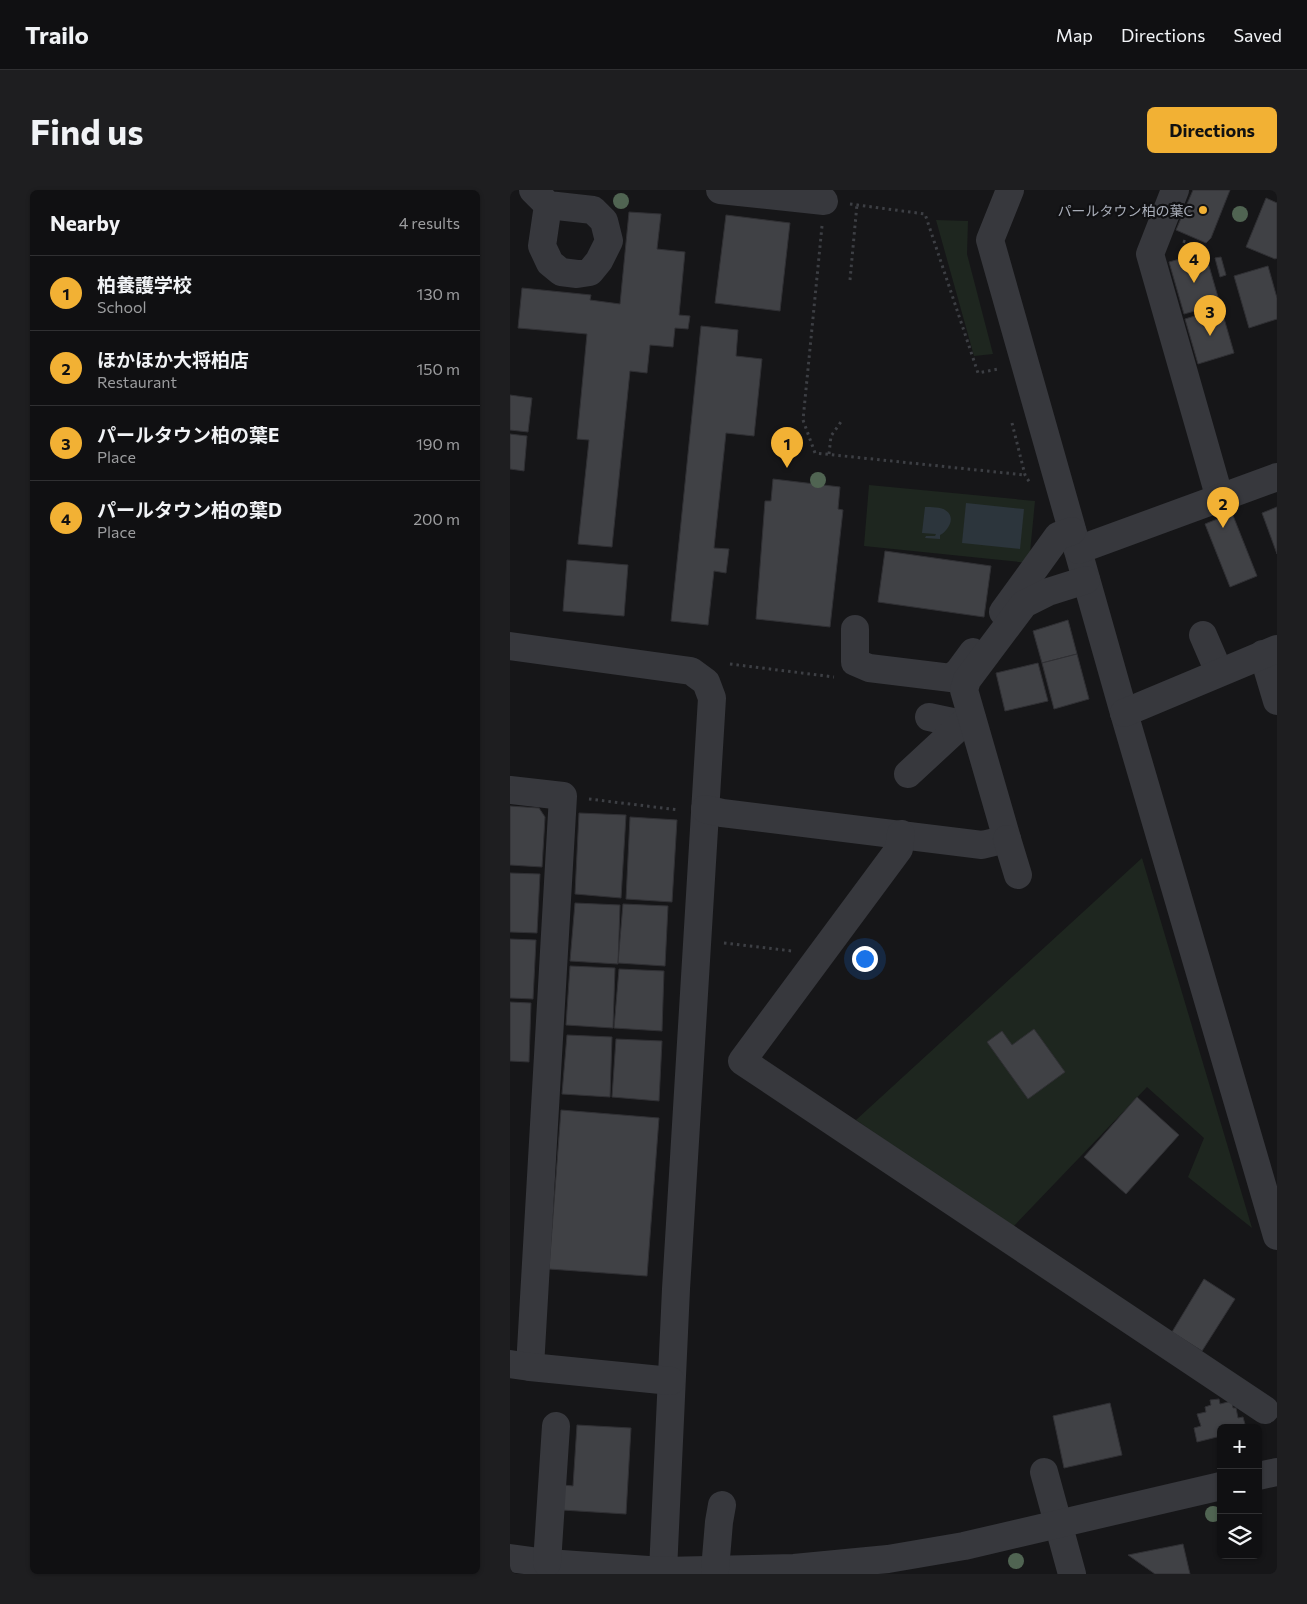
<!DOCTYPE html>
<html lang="en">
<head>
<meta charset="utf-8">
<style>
  :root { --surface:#101012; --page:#1e1e20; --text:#f1f3f6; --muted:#9c9d9f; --line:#303032; --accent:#f2b134 }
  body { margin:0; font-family:Commissioner,"Noto Sans JP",sans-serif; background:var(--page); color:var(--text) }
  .controls { position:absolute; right:15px; bottom:15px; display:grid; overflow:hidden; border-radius:8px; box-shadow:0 1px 4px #0004 }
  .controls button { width:45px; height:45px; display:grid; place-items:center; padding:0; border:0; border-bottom:1px solid var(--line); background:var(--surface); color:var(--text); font:25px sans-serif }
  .you { position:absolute; left:354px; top:768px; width:18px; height:18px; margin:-12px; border:4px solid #fff; border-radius:50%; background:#1a73e8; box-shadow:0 0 0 8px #1a73e833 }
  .badge { display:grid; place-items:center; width:32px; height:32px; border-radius:50%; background:var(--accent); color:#111; font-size:16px; font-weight:700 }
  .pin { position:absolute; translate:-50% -41px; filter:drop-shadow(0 1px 2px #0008) }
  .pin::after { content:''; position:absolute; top:26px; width:18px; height:15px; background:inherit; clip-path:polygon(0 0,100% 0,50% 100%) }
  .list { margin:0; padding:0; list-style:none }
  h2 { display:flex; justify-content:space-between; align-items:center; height:65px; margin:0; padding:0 20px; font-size:21px }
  h2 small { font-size:16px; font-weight:400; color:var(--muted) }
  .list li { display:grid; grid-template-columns:32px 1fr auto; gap:15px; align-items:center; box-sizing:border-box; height:75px; padding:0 20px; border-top:1px solid var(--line) }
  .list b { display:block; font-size:19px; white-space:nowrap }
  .list p { margin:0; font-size:16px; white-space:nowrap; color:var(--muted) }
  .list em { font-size:16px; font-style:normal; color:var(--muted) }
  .icon { flex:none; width:28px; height:28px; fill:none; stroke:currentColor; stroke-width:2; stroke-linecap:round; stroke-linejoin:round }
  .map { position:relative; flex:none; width:767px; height:1384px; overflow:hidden; border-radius:8px }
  header { display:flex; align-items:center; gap:30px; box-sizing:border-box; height:70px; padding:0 25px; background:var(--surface); border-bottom:1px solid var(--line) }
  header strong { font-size:24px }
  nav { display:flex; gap:28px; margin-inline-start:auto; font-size:18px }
  .intro { display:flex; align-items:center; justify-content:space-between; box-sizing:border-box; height:120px; padding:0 30px }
  h1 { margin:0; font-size:35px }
  .button { padding:12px 22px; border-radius:8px; background:var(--accent); color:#111; font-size:18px; font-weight:700 }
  main { display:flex; gap:30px; padding:0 30px }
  aside { flex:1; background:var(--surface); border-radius:8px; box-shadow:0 1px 4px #0004 }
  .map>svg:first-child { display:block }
  .green { fill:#1e261f }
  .water { fill:#2c353c }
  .building { fill:#404145; stroke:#303034 }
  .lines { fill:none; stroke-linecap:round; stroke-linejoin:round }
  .path { stroke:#3d3f44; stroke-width:3; stroke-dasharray:2.5 4; stroke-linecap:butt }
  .minor { stroke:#37383d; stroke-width:28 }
  .tree { fill:#506452 }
  .poi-dot { fill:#f2b134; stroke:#111113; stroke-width:2 }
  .labels { text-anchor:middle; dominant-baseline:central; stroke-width:4.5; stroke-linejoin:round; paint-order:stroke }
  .poi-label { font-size:14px; fill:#a8adb8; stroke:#111113; text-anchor:end }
</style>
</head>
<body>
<header>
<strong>Trailo</strong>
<nav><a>Map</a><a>Directions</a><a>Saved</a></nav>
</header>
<div class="intro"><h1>Find us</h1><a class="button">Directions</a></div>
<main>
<aside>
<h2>Nearby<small>4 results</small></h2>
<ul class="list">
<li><span class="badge">1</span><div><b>柏養護学校</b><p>School</p></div><em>130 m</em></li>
<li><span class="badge">2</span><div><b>ほかほか大将柏店</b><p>Restaurant</p></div><em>150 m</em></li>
<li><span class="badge">3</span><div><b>パールタウン柏の葉E</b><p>Place</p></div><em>190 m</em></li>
<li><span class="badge">4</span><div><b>パールタウン柏の葉D</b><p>Place</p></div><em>200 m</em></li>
</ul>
</aside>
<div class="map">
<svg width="767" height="1384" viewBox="0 0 767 1384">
  <rect width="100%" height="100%" fill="#161618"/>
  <!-- green -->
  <g class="green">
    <polygon points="426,30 458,31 457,64 483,164 464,166"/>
    <polygon points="359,295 525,311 519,373 354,356"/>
    <polygon points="632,668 742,1038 678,987 694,948 637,897 502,1038 346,930"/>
  </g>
  <!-- water -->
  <g class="water">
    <polygon points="456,313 514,319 510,359 452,353"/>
    <path d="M 415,317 C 421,317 431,317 435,320 C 447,327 438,341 430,345 L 430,349 L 415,348 L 416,346 L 425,346 L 426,344 L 412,343 Z"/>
  </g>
  <!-- building -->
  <g class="building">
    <polygon points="683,0 720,0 701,48 696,53 666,40"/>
    <polygon points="756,8 767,13 767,68 765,69 736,57"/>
    <polygon points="119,22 151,24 147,59 175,62 169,125 180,126 178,139 165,138 163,157 140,155 137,183 120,181 102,357 68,354 79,250 67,249 77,144 8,138 12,98 81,105 80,110 110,114"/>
    <polygon points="216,25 280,33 270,121 205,113"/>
    <polygon points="695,62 710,114 674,124 659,72"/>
    <polygon points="711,67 716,85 710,87 705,68"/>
    <polygon points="758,76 767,108 767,129 739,138 724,86"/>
    <polygon points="711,118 724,163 688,174 675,129"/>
    <polygon points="191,136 228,140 226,166 252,169 244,246 216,243 204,358 219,359 216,383 204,381 198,435 161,431"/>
    <polygon points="0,205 22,208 18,242 0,240"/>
    <polygon points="0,244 17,246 14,281 0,279"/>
    <polygon points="263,289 330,297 328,319 333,320 320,437 246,429 255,311 261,311"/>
    <polygon points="767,317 767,364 752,323"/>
    <polygon points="722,323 747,386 720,397 695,334"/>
    <polygon points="375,361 481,376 474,427 368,412"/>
    <polygon points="57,370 118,375 114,426 53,421"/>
    <polygon points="558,430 567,464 532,473 523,441"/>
    <polygon points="567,464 579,509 544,519 532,473"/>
    <polygon points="528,473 538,511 495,521 486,483"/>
    <polygon points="0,616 29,618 35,627 32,677 0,675"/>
    <polygon points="69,623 116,625 111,708 65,704"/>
    <polygon points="120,627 167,630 162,712 116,709"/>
    <polygon points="0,683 30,684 27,743 0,742"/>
    <polygon points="65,713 110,715 108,774 60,771"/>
    <polygon points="113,714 158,716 155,776 108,773"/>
    <polygon points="0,749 26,750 23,809 0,808"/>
    <polygon points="60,776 105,778 103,838 56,835"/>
    <polygon points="109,779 154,781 152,841 104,838"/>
    <polygon points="0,812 21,813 19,872 0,871"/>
    <polygon points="524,839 555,882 518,909 477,852 492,841 502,855"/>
    <polygon points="57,845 102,847 100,907 52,904"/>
    <polygon points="106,849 152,851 149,911 102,907"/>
    <polygon points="627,907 669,945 616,1004 574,967"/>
    <polygon points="51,920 149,928 137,1086 39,1079"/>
    <polygon points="694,1089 725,1109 692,1161 662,1142"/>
    <polygon points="709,1209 710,1214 722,1211 723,1218 726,1218 728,1228 733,1227 736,1238 711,1238 711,1246 687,1252 684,1238 691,1236 687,1224 696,1222 695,1217 701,1215 700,1210"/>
    <polygon points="600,1213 612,1265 554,1278 543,1226"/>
    <polygon points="67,1235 121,1238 116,1324 52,1320 53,1295 63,1296"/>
    <polygon points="673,1354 680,1384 645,1384 618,1365"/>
  </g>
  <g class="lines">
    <!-- path -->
    <g class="path">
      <polyline points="340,14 415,24 468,183 488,179 489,180"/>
      <polyline points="312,36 293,230 305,263 515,285"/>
      <polyline points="673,51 698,61"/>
      <polyline points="340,90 347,14"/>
      <polyline points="684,123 715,114"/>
      <polyline points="502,233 515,285 520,293"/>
      <polyline points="319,264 321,246 333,229"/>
      <polyline points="220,474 324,487"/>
      <polyline points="79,609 169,620"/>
      <polyline points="214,753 282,761"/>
    </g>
    <!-- minor -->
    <g class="minor">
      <polyline points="23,0 38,15 83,20 94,31 99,51 89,71 80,82 67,84 51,82 40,73 32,56 38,15"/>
      <polyline points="210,0 314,11"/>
      <polyline points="500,0 480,50 614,523 767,1046"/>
      <polyline points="665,0 640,64 710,309"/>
      <polyline points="568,360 767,287"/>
      <polyline points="493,422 548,346 562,341"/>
      <polyline points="345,439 345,472 359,478 441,488 449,481 463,462"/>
      <polyline points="693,445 709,482"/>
      <polyline points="0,456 181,481 196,492 202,508 166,1099 153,1381"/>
      <polyline points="753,464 767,511"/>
      <polyline points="614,523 767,459"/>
      <polyline points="419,527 452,534 462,529"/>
      <polyline points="398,584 452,534"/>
      <polyline points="0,600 53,606 20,1177"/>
      <polyline points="195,619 212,623 472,655 497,649 454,500 457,490 514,414 538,402 576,390"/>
      <polyline points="391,644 389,659 232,871 755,1220"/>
      <polyline points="497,649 508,685"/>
      <polyline points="0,1174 20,1177 161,1191"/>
      <polyline points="534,1282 562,1384"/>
      <polyline points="748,1286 767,1282"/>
      <polyline points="0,1368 37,1373 153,1381 284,1378 378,1369 454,1356 711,1296"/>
      <polyline points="37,1373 46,1236"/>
      <polyline points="205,1380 209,1332 212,1315"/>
    </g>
  </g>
  <!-- trees -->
  <g class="tree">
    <circle cx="111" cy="11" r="8"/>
    <circle cx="730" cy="24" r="8"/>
    <circle cx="308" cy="290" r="8"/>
    <circle cx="703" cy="1324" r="8"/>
    <circle cx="506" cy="1371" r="8"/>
  </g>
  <!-- markers -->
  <circle class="poi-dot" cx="693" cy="20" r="5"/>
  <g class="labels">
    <!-- poi labels -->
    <g class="poi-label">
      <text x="683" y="20">パールタウン柏の葉C</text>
    </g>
  </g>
</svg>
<div class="controls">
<button>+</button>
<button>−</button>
<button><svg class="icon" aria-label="layers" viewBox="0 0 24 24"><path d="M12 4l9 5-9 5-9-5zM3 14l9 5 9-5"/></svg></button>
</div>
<div class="you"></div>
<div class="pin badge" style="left:277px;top:278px">1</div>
<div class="pin badge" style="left:713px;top:338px">2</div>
<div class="pin badge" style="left:700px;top:146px">3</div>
<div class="pin badge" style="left:684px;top:93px">4</div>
</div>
</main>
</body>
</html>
